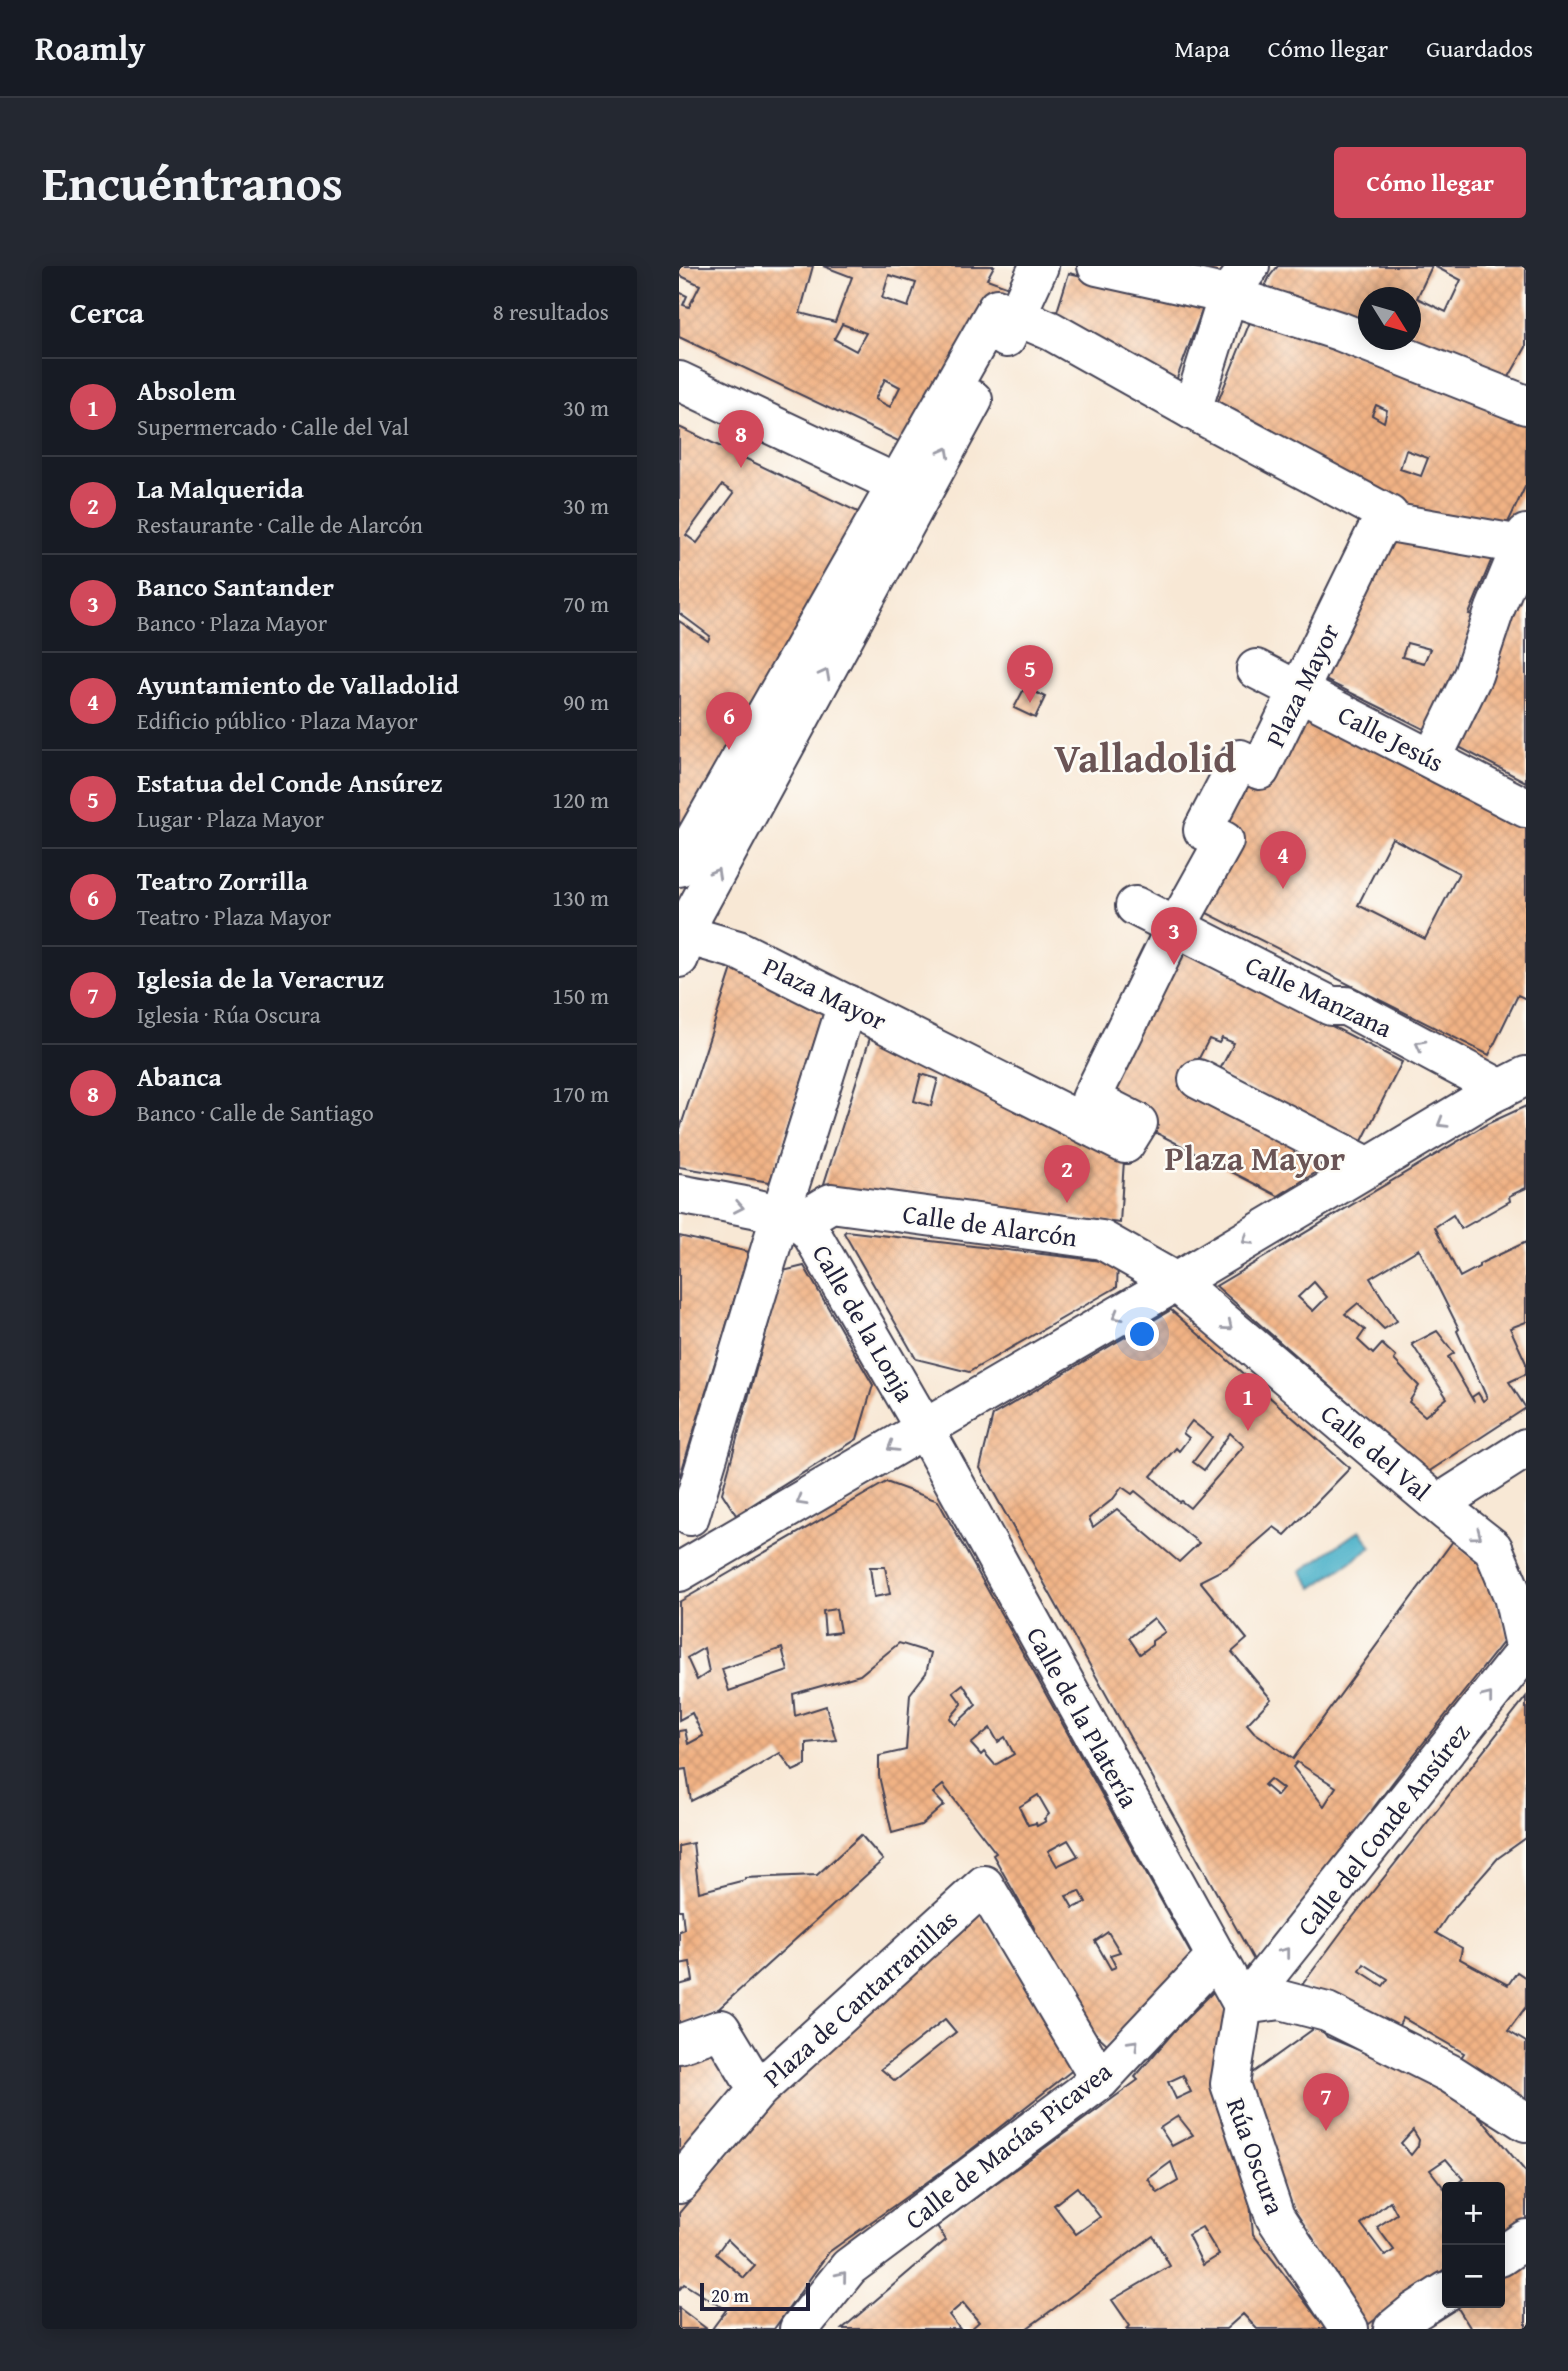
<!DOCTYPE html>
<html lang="es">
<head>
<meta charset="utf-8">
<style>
  :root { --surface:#171b24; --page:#242831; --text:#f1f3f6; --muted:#9ea1a6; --line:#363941; --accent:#d1495b }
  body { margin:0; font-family:"Gentium Book Plus",serif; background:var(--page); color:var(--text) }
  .controls { position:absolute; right:21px; bottom:21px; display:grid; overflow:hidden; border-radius:7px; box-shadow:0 4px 18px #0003 }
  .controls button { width:63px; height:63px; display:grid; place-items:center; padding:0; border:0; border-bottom:2px solid var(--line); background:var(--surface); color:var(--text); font:35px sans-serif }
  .compass { position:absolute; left:679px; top:21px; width:63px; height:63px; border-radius:50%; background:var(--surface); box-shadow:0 4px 18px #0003; rotate:127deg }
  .scale { position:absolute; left:21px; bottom:18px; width:110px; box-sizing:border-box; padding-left:7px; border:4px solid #22223b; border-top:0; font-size:19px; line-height:24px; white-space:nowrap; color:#22223b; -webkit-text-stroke:5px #fdfcf7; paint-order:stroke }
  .you { position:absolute; left:464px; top:1069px; width:24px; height:24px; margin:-18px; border:5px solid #fff; border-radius:50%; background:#1a73e8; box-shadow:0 0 0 10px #1a73e833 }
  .badge { display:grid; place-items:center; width:46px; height:46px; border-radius:50%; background:var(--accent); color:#fff; font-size:23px; font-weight:700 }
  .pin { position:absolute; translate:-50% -58px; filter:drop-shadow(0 2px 4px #0008) }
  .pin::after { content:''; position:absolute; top:37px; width:24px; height:21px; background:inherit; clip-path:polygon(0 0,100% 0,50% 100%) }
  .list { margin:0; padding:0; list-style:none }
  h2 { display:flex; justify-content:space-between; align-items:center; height:91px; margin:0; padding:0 28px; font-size:30px }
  h2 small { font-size:23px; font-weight:400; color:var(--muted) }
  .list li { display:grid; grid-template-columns:46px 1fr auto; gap:21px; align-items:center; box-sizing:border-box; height:98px; padding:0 28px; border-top:2px solid var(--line) }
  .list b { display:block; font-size:26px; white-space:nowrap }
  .list p { margin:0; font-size:23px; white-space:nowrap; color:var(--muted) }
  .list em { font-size:23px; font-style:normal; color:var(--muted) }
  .map { position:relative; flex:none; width:847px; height:2063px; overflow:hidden; border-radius:7px }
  header { display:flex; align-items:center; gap:42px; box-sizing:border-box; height:98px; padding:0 35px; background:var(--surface); border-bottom:2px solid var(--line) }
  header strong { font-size:33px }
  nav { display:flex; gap:38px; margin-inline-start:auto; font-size:24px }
  .intro { display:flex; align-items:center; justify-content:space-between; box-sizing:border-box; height:168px; padding:0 42px }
  h1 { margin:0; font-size:49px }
  .button { padding:18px 32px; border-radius:7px; background:var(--accent); color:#fff; font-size:24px; font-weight:700 }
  main { display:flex; gap:42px; padding:0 42px }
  aside { flex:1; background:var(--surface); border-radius:7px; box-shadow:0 4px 18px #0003 }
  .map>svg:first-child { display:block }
  .water { fill:#49b0c8; stroke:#366982; stroke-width:2 }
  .building { fill:url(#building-cross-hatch); fill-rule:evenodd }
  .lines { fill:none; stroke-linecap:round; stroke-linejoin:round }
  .street-casing { stroke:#424052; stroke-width:42 }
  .street { stroke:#fff; stroke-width:38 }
  .oneway { stroke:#9c9ca7 }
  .labels { text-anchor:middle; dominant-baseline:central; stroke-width:5; stroke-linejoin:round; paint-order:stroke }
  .street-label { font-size:26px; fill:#22223b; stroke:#fdfcf7 }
  .district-label { font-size:33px; font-weight:bold; fill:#6a5455; stroke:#fdfcf7 }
  .town-label { font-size:40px; font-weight:bold; fill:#6a5455; stroke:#fdfcf7 }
</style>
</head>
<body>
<header>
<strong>Roamly</strong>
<nav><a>Mapa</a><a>Cómo llegar</a><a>Guardados</a></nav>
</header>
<div class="intro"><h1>Encuéntranos</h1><a class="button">Cómo llegar</a></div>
<main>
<aside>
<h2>Cerca<small>8 resultados</small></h2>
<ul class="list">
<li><span class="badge">1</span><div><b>Absolem</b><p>Supermercado · Calle del Val</p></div><em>30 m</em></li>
<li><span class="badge">2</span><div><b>La Malquerida</b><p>Restaurante · Calle de Alarcón</p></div><em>30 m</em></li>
<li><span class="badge">3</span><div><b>Banco Santander</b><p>Banco · Plaza Mayor</p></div><em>70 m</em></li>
<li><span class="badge">4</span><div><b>Ayuntamiento de Valladolid</b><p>Edificio público · Plaza Mayor</p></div><em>90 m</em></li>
<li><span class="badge">5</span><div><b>Estatua del Conde Ansúrez</b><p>Lugar · Plaza Mayor</p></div><em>120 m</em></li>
<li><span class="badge">6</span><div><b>Teatro Zorrilla</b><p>Teatro · Plaza Mayor</p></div><em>130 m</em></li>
<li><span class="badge">7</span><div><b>Iglesia de la Veracruz</b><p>Iglesia · Rúa Oscura</p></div><em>150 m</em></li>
<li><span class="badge">8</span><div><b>Abanca</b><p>Banco · Calle de Santiago</p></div><em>170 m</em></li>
</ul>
</aside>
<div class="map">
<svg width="847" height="2063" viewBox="0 0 847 2063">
  <defs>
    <pattern id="building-cross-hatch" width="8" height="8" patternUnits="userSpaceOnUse" patternTransform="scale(1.75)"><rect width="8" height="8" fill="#f1b284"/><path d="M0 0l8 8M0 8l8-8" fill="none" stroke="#ce9973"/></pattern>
  </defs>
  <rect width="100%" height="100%" fill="#fdfcf7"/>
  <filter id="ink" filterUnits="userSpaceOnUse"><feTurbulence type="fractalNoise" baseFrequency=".0143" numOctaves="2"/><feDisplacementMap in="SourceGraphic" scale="14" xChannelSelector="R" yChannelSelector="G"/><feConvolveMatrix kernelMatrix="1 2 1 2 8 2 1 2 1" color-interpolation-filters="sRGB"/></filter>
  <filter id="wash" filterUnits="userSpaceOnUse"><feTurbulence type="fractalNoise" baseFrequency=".00686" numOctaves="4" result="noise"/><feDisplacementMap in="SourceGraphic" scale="28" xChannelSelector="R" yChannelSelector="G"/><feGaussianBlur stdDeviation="1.57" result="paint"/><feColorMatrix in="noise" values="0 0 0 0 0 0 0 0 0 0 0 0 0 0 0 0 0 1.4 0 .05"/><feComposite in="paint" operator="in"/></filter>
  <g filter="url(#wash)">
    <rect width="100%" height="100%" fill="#f8e8d5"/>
    <!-- water -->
    <polygon class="water" points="681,1264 693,1281 634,1322 622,1305"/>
    <g id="blocks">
      <!-- building -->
      <g class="building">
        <path d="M 0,0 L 134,0 L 121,47 L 156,56 L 173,11 L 144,0 L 315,0 L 308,13 L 330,21 L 236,183 L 0,71 L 0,26 L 8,30 L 4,39 L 10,41 L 21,19 L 0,9 ZM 210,9 L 237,17 L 229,41 L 203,32 ZM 163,58 L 187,67 L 177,85 L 155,73 ZM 206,113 L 221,121 L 211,141 L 196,133 Z"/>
        <polygon points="465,0 547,0 534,17"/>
        <polygon points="599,0 753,0 738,32 767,46 782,14 755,0 847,0 847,81 826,118 732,74 732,32 690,32 690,60 584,25 591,10"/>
        <polygon points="390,7 525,39 491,131 372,65"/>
        <path d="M 573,51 L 847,152 L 847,219 L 824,267 L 710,249 L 532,153 ZM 697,139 L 708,144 L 705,156 L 693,149 ZM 727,184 L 749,192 L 742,210 L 721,203 Z"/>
        <path d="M 0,161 L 198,255 L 0,601 L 0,355 L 29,375 L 31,370 L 0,347 ZM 43,219 L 55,227 L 18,277 L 7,269 Z"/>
        <path d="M 700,262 L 817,283 L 790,348 L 798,350 L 753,467 L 628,405 ZM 728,377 L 751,383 L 745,397 L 723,391 Z"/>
        <polygon points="847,317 847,516 776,479"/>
        <polygon points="346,421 366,431 356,452 335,442"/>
        <path d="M 614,440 L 847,557 L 847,733 L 839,729 L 810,789 L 512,639 L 524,564 ZM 713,572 L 780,607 L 746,673 L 679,639 Z"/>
        <polygon points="489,676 723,796 682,877 539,807 555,777 543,772 540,777 530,773 518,796 513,794 500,820 652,897 599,930 412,833"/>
        <polygon points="59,684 150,730 91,916 0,901 0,866"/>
        <path d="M 197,753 L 446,878 L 441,957 L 144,921 ZM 242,808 L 259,813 L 252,840 L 235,835 Z"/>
        <path d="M 847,840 L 847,922 L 830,930 L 831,935 L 782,963 L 774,949 L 756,961 L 781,1011 L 800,1001 L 800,998 L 847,976 L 847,1056 L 831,1062 L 847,1097 L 847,1108 L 830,1116 L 847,1142 L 749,1206 L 537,1020 L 808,858 ZM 740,983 L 780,1063 L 778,1065 L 808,1132 L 804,1135 L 799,1127 L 793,1131 L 795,1136 L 769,1091 L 775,1087 L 758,1065 L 733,1078 L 768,1132 L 746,1150 L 730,1136 L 740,1120 L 715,1094 L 717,1091 L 703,1078 L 694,1088 L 679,1074 L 686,1064 L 666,1048 L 679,1037 L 705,1063 L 718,1055 L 691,1012 ZM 635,1016 L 648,1031 L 634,1045 L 619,1031 Z"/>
        <polygon points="167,965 439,997 438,1021 290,1106 237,1093 165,967"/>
        <polygon points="0,970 70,986 1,1210 0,1209"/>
        <polygon points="125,1000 194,1119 178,1173 57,1249 43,1227 104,1005"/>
        <path d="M 492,1044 L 671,1202 L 606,1269 L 595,1261 L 549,1301 L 521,1315 L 568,1373 L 553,1386 L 592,1433 L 568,1458 L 575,1466 L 614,1493 L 774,1275 L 806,1303 L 829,1370 L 727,1499 L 693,1544 L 695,1546 L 576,1696 L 301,1202 L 314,1149 ZM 513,1155 L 533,1171 L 514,1196 L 525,1204 L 551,1167 L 565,1180 L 511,1242 L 502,1235 L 500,1236 L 472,1210 L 497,1182 L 500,1185 L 510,1172 L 504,1167 ZM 443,1221 L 453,1228 L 456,1225 L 520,1277 L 500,1296 L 438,1243 L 414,1261 L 410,1252 L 434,1233 ZM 475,1352 L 486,1366 L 473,1375 L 473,1379 L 461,1388 L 450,1372 ZM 618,1496 L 657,1521 L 645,1540 L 614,1501 ZM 591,1513 L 604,1523 L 598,1530 L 585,1519 Z"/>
        <path d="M 207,1216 L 259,1235 L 516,1695 L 428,1778 L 391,1744 L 354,1660 L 314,1589 L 317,1587 L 264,1519 L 254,1527 L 265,1539 L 242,1559 L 213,1567 L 200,1510 L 200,1490 L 227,1484 L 231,1428 L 247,1407 L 252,1387 L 220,1377 L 181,1409 L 114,1428 L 116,1450 L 147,1440 L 157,1474 L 127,1477 L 127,1499 L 114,1505 L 101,1487 L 58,1512 L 12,1535 L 7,1503 L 0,1504 L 0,1465 L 6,1464 L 9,1478 L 24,1470 L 13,1447 L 0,1454 L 0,1336 ZM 191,1301 L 206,1301 L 211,1328 L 195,1331 ZM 157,1343 L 161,1366 L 146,1368 L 144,1345 ZM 25,1382 L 30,1406 L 18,1414 L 8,1392 ZM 103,1382 L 109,1405 L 50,1425 L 43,1403 ZM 284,1418 L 297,1439 L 276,1459 L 271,1452 L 283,1438 L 274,1426 ZM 311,1462 L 319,1476 L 326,1471 L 335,1488 L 316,1499 L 305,1486 L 302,1489 L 292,1478 ZM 359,1529 L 370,1548 L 365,1553 L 367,1555 L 358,1560 L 357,1557 L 349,1559 L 340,1541 ZM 389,1574 L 399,1590 L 378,1600 L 369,1585 ZM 401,1625 L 407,1636 L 394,1642 L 387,1630 ZM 429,1666 L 441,1686 L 431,1689 L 437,1701 L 432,1703 L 416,1675 Z"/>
        <path d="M 847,1431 L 847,1572 L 819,1592 L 769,1649 L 757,1667 L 783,1682 L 781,1693 L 829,1719 L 838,1706 L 847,1712 L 847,1743 L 846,1742 L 829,1765 L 847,1776 L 847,1839 L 780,1795 L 785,1787 L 724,1752 L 718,1763 L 623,1719 L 666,1661 ZM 685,1698 L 709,1713 L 704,1720 L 681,1705 Z"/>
        <polygon points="182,1569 204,1594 35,1747 0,1759 0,1719 14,1715 11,1696 0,1698 0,1665 5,1663 3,1644 0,1644 0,1580 14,1577 20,1626 66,1614 66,1612 138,1609"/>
        <path d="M 298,1644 L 400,1799 L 279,1894 L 150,1986 L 95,2063 L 33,2063 L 47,2044 L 5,2018 L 0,2024 L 0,1947 L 103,1825 ZM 266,1753 L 277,1766 L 216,1815 L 202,1803 ZM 48,1973 L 76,2000 L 65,2012 L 37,1988 Z"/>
        <path d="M 535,1725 L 554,1758 L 574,1968 L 647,2063 L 578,2063 L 564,2048 L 547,2063 L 448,2063 L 451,2060 L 433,2034 L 491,2000 L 474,1970 L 347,2063 L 292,2063 L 300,2056 L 284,2037 L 270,2049 L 281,2063 L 163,2063 L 267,1974 L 258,1960 L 459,1814 L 456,1811 L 497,1763 ZM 504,1809 L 512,1826 L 497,1833 L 489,1816 ZM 499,1850 L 514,1869 L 493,1880 L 481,1862 ZM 492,1896 L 499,1915 L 479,1927 L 469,1913 ZM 398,1921 L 421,1951 L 397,1968 L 375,1939 ZM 523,1961 L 540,1989 L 524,1999 L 509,1969 Z"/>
        <path d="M 640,1759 L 648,1771 L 724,1802 L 794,1843 L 847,1906 L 847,1953 L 821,1970 L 821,1921 L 774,1921 L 784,1913 L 767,1893 L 751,1904 L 768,1926 L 768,2006 L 766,2003 L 690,2058 L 682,2056 L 614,1955 L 562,1815 ZM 734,1864 L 740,1874 L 739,1880 L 732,1889 L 722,1877 ZM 711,1935 L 718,1948 L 698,1961 L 715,1984 L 706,1990 L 682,1958 Z"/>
        <polygon points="40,1781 58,1823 0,1891 0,1796"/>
        <polygon points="847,1994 847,2063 792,2063 777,2039 781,2037 821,2037 821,2011"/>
        <polygon points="0,2042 28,2063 0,2063"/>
      </g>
    </g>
  </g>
  <g filter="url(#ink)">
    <use href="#blocks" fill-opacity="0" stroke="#424052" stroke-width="2"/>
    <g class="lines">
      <defs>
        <g id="street">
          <polyline points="418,0 549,29 660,65 847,139"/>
          <polyline points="327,72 360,0"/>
          <polyline points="0,115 239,228"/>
          <polyline points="513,144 549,29 571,0"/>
          <polyline points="705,255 842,279"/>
          <polyline points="577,403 847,542"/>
          <polyline points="753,493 794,409 816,343 847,268"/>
          <polyline points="0,601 318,42 372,65 513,144 710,249 696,268 581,504 561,493 524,564 545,575 489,676 412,833 459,857 446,878 59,684 0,667"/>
          <polyline points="456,640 652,740 667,740 822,823"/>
          <polyline points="0,692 15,647 294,134"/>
          <polyline points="519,813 690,901"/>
          <path d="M 0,928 C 32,935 112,943 132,967 L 245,1162 L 564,1739"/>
          <polyline points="119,957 152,937 423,974 497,1016 768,1246 814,1282 834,1330 847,1389"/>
          <polyline points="759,1238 847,1182"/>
          <polyline points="11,1250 107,931 168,738"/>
          <polyline points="0,1306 497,1016 810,829 847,810"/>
          <polyline points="564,1739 602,1734 648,1746 772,1808 847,1856"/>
          <polyline points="0,1778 42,1763 79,1824 305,1619 421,1814"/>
          <polyline points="0,1918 79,1824"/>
          <polyline points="821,1991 847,1973"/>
          <polyline points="120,2063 170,2001 421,1814 536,1692"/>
          <polyline points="670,2063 596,1951 551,1818 564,1739 847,1384"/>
          <polyline points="714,2063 735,2046 768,2025"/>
        </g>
      </defs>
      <!-- street casing -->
      <use href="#street" class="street-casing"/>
      <!-- street -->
      <use href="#street" class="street"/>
    </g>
    <!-- one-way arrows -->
    <defs><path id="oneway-chevron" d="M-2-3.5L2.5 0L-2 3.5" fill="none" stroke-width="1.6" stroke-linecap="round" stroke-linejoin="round" transform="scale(1.75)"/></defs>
    <g class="oneway">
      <use href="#oneway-chevron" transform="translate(266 186) rotate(-62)"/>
      <use href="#oneway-chevron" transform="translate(146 408) rotate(-62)"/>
      <use href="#oneway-chevron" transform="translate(37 607) rotate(-61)"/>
      <use href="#oneway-chevron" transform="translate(741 779) rotate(-152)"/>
      <use href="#oneway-chevron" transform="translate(763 857) rotate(149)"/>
      <use href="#oneway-chevron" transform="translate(60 941) rotate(11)"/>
      <use href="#oneway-chevron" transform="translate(568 974) rotate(149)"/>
      <use href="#oneway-chevron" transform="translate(438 1050) rotate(150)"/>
      <use href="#oneway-chevron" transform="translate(549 1060) rotate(40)"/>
      <use href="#oneway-chevron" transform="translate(213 1181) rotate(149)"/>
      <use href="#oneway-chevron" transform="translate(122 1235) rotate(150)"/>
      <use href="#oneway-chevron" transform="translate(798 1269) rotate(37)"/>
      <use href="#oneway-chevron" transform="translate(809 1431) rotate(-52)"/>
      <use href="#oneway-chevron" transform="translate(606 1686) rotate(-52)"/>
      <use href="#oneway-chevron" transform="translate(455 1778) rotate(-46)"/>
      <use href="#oneway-chevron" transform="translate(163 2010) rotate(-51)"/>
    </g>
  </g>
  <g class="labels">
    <!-- street labels -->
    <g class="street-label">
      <text transform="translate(623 419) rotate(-64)">Plaza Mayor</text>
      <text transform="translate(712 472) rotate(27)">Calle Jesús</text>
      <text transform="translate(146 727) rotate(26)">Plaza Mayor</text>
      <text transform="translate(640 730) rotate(25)">Calle Manzana</text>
      <text transform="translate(311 959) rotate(8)">Calle de Alarcón</text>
      <text transform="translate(185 1057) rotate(60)">Calle de la Lonja</text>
      <text transform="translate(697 1186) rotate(40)">Calle del Val</text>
      <text transform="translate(404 1451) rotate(61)">Calle de la Platería</text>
      <text transform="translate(704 1563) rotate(-52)">Calle del Conde Ansúrez</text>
      <text transform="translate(181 1732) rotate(-42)">Plaza de Cantarranillas</text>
      <text transform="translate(329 1879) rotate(-38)">Calle de Macías Picavea</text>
      <text transform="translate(577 1890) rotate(70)">Rúa Oscura</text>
    </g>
    <!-- district labels -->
    <g class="district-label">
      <text x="576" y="892">Plaza Mayor</text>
    </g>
    <!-- town labels -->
    <g class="town-label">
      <text x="466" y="491">Valladolid</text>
    </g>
  </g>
</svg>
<div class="controls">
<button>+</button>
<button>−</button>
</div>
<svg class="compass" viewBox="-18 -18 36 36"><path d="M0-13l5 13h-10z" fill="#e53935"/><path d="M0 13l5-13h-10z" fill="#9ea1a6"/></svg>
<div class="scale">20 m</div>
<div class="you"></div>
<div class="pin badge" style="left:569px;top:1165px">1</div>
<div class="pin badge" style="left:388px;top:937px">2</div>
<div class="pin badge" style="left:495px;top:699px">3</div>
<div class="pin badge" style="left:604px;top:623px">4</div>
<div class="pin badge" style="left:351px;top:437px">5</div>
<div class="pin badge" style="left:50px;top:484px">6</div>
<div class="pin badge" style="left:647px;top:1865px">7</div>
<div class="pin badge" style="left:62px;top:202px">8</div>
</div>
</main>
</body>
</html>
